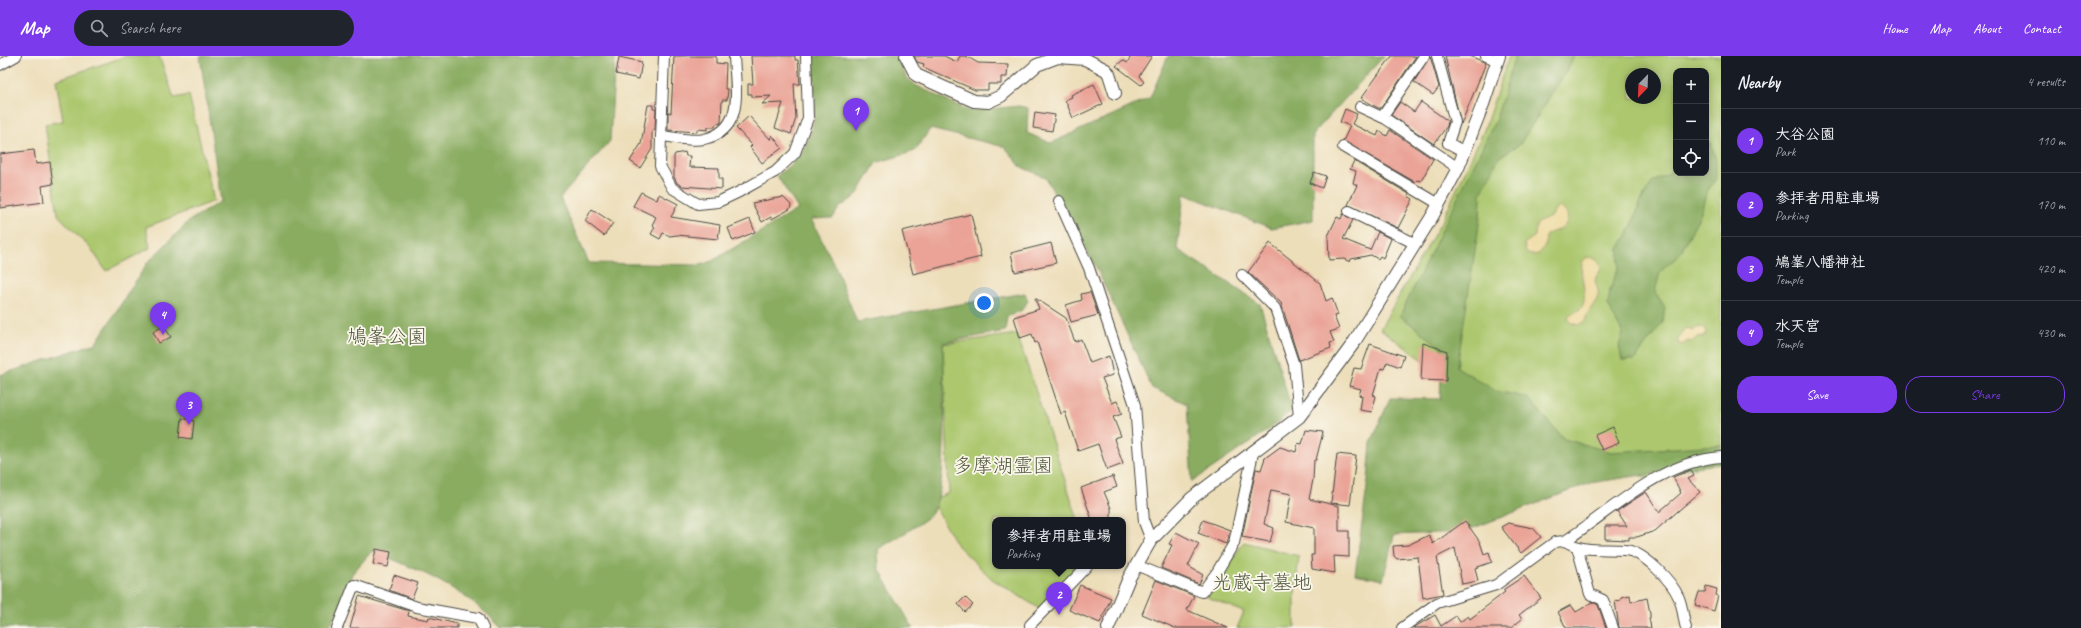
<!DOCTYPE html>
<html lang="en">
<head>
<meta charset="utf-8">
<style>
  :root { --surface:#171b24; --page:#20242c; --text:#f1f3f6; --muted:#9ea1a6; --line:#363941; --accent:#7c3aed }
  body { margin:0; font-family:Caveat,"Klee One",sans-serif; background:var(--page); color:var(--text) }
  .controls { position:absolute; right:12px; top:12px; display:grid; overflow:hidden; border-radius:8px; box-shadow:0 2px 10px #0003 }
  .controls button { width:36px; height:36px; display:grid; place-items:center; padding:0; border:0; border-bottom:1px solid var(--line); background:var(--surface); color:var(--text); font:20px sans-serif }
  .compass { position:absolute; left:1625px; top:12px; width:36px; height:36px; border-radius:50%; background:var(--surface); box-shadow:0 2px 10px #0003; rotate:203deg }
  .you { position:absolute; left:984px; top:247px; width:14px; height:14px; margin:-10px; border:3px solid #fff; border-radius:50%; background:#1a73e8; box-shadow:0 0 0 6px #1a73e833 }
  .badge { display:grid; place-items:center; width:26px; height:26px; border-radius:50%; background:var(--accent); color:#fff; font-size:13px; font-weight:700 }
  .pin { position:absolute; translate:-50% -33px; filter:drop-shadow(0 1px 2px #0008) }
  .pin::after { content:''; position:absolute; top:21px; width:14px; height:12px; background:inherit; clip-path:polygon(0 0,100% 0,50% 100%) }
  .popup { position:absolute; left:992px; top:461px; width:134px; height:52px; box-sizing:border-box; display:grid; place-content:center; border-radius:8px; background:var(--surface); filter:drop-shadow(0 1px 3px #0005); font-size:13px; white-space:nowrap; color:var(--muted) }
  .popup b { font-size:15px; color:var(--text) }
  .popup::after { content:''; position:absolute; left:50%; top:100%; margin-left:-8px; border:8px solid transparent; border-top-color:var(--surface) }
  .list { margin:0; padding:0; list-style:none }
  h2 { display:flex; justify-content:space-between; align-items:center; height:52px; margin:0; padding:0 16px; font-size:17px }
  h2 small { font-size:13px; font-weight:400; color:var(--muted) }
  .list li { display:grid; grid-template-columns:26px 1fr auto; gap:12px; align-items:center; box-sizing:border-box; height:64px; padding:0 16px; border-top:1px solid var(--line) }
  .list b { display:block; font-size:15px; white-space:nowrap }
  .list p { margin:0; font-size:13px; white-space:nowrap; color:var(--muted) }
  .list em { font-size:13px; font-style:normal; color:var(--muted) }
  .actions { display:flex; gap:8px; padding:12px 16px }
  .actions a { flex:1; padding:9px 0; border:1px solid var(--accent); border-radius:16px; text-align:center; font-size:14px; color:var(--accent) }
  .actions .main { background:var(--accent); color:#fff }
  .icon { flex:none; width:22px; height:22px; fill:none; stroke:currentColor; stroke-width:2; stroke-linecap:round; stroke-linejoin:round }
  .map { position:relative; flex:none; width:1721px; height:572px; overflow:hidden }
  header { display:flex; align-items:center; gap:24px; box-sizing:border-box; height:56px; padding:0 20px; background:var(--accent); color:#fff }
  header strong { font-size:19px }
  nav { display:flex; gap:22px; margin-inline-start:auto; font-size:14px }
  .search { width:280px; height:36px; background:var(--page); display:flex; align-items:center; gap:10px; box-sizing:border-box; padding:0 14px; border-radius:22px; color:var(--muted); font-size:15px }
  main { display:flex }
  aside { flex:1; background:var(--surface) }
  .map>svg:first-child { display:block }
  .green { fill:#acc76e; stroke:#6c794c; fill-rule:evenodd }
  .forest { fill:#89ac61; stroke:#5a6c46 }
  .sand { fill:#eeda9e; stroke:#8c8264 }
  .building { fill:#eaa396 }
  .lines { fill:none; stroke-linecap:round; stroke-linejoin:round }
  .minor-casing { stroke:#484640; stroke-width:12 }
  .tertiary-casing { stroke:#484640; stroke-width:14 }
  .minor { stroke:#fff; stroke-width:10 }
  .tertiary { stroke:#fff; stroke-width:12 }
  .labels { text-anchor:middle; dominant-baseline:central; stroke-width:3.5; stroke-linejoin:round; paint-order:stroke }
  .park-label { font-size:20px; fill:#525a3f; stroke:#fbf7ec }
</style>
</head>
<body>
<header>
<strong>Map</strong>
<div class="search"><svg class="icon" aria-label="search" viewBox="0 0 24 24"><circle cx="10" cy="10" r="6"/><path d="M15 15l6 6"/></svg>Search here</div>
<nav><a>Home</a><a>Map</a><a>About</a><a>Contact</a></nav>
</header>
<main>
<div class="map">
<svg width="1721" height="572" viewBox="0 0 1721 572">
  <rect width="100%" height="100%" fill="#fbf7ec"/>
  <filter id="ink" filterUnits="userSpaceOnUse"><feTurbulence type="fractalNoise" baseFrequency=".025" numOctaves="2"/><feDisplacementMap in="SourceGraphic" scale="8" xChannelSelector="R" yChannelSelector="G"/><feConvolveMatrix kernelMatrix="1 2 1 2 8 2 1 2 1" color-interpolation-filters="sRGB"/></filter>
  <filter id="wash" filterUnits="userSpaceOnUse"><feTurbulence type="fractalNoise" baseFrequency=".012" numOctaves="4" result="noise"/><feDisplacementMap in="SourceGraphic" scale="16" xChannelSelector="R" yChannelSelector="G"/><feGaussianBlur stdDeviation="0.9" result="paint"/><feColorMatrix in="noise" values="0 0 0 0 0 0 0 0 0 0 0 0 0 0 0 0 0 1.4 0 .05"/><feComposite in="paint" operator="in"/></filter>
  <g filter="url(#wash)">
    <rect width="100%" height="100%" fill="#eddeba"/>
    <!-- green -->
    <g class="green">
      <polygon points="126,0 159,0 174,42 189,39 214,145 146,171 150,192 106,215 92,194 58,159 45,68 63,65 56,24"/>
      <path d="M 1509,0 L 1721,0 L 1721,401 L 1654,423 L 1623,416 L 1458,329 L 1380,273 L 1443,163 L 1484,74 ZM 1676,15 L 1706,15 L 1706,117 L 1676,117 ZM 1631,18 L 1655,18 L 1655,42 L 1631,42 Z"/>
      <polygon points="1017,278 1078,464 995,464 995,510 1082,510 1040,553 992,523 956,488 931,444 949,437 943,288"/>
      <polygon points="1244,486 1299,500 1295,539 1295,572 1237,572 1244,556 1207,541"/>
    </g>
    <!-- forest -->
    <g class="forest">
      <path d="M 200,0 L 615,0 L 610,85 L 560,142 L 589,207 L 700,209 L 712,205 L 798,153 L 777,120 C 784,114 792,108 798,101 C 822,72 814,35 813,0 L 897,0 L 906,21 L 915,29 L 969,55 L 1019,50 L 1028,52 L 1027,77 L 1051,87 L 1150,42 L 1168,0 L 1384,0 L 1313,78 L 1313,164 L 1272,172 L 1184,138 L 1177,193 L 1260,248 L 1292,354 L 1274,370 L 1192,426 L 1187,348 L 1152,332 L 1096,211 L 1045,121 L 1021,111 L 1005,91 L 930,73 L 915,95 L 876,107 L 857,139 L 839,152 L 833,162 L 811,163 L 836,212 L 857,266 L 1025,237 L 1028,245 L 1022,254 L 1007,261 L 1005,275 L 943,287 C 943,326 950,427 932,457 C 927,465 888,487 878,493 L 879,513 L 913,572 L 501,572 C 466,533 419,514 372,495 L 352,518 L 339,554 L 328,572 L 0,572 L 0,319 L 96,287 L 148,206 L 189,165 L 221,145 Z"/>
      <polygon points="1515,0 1574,0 1570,9 1520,88 1499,101 1481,138 1480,162 1457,311 1496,335 1528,342 1564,383 1611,396 1721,389 1721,407 1590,427 1463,476 1394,479 1383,524 1355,518 1368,424 1371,387 1390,342 1440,343 1442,292 1400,260 1496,63"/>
      <polygon points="1711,86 1716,104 1716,123 1706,137 1701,157 1679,199 1660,216 1655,236 1665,251 1663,265 1635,304 1622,304 1619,290 1623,278 1608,250 1610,234 1619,210 1619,193 1629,176 1641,145 1652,126 1670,117 1674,103 1676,102 1676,117 1706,117 1706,89"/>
    </g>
    <!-- sand -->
    <g class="sand">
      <path d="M 1560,151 L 1567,157 C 1570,174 1556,173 1546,179 L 1545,190 L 1539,198 L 1531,199 L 1526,197 L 1524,188 L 1535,180 C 1536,162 1539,168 1552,160 L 1556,152 Z"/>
      <path d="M 1589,201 C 1596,202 1600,206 1601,213 C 1600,216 1597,218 1596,221 C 1593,227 1600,233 1598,240 C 1595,249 1588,253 1585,265 L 1578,269 L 1571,267 L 1568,263 L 1570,259 C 1573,257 1578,255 1581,252 C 1592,238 1571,205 1589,201 Z"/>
      <path d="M 1700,271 L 1706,275 L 1705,280 L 1697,281 L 1692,286 L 1688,285 L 1682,289 L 1678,287 C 1677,282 1682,275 1686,272 L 1693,274 Z"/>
    </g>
    <g id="blocks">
      <!-- building -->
      <g class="building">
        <polygon points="674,0 716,0 716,7 726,8 725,33 728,33 727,44 722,44 721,67 716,68 715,71 708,71 708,74 697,73 697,76 668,74 668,56 671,57"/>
        <polygon points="751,0 795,0 795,4 798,4 800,28 794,28 796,62 791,78 775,72 783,47 762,48 771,40 752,41 752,38 748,38 748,28 753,28"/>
        <polygon points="914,0 944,0 957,6 960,0 966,0 978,7 1008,8 1007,21 1001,21 1001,28 988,28 988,34 975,34 923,11 924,8 917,6"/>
        <polygon points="1131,0 1152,0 1139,20 1144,26 1141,29 1116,10 1123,4 1127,7"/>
        <polygon points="1392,0 1416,0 1381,52 1378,52 1361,42"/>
        <polygon points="1430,0 1439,31 1433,39 1414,26"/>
        <polygon points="1445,0 1470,0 1486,7 1461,68"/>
        <polygon points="619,1 642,6 639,23 616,18"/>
        <polygon points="1094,28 1103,48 1073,62 1065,44 1072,41 1071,39"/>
        <polygon points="1400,46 1414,56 1421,46 1448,65 1447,70 1434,88 1391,59"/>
        <polygon points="648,49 653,49 653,53 656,53 655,74 652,74 652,93 640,112 630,105 641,88"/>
        <polygon points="1345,53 1357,58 1352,68 1377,80 1379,75 1387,80 1390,74 1433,103 1421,125 1417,124 1415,126 1343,85 1350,70 1340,66"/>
        <polygon points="1035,56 1055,59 1052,75 1033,72"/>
        <polygon points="749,60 771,84 772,79 782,92 762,107 750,91 752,89 736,72"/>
        <polygon points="34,94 36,108 50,106 53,128 42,130 44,146 0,152 0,98"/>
        <polygon points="685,96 686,100 690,100 689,111 719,112 719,123 722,123 722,133 682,130 677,127 674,121 674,100 675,98"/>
        <polygon points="1354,105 1409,138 1408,140 1413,143 1398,172 1348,149 1357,129 1353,127 1356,115 1350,113"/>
        <polygon points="1314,116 1326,120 1322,132 1310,127"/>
        <polygon points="641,136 657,144 659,138 678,148 671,161 720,169 718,183 677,179 670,180 663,177 660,183 651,178 655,171 652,169 656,161 633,150"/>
        <polygon points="783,141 791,149 790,153 772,163 771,161 762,166 752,147"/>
        <polygon points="592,153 613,167 604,180 585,165"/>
        <polygon points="971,158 981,201 913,218 902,175"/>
        <polygon points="1343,158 1353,164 1343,183 1370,194 1378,176 1391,183 1383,202 1380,200 1378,203 1371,199 1351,203 1350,206 1344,203 1329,204 1328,180 1337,161 1341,163"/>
        <polygon points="750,163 755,176 733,185 728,172"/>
        <polygon points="1051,187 1056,207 1015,216 1011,197"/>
        <polygon points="1270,187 1320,227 1326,245 1332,242 1338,259 1334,260 1339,273 1330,276 1334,286 1330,287 1331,292 1299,304 1281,247 1248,216"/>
        <polygon points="1090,236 1098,259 1071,266 1066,249 1082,244 1081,238"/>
        <polygon points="1035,242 1066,262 1075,286 1081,283 1090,307 1109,300 1113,319 1102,322 1112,347 1117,345 1122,358 1113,361 1121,381 1114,383 1123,408 1107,414 1098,388 1078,395 1065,356 1061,358 1037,286 1035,287 1032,278 1020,282 1014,261 1039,253"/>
        <polygon points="164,270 171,281 159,287 153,276"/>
        <polygon points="1423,287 1447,295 1446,325 1421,324"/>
        <polygon points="1370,288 1404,300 1400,311 1387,306 1384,313 1381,312 1373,339 1376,340 1372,356 1360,354 1362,340 1359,339 1361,333 1349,330 1354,312 1361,313"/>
        <polygon points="182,362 194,365 192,383 180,381"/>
        <polygon points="1613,371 1619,387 1602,394 1595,379"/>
        <polygon points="1306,374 1323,376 1316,404 1314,404 1313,424 1309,443 1339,450 1339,475 1349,475 1349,501 1334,500 1335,517 1312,513 1311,499 1314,499 1314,472 1286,466 1291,438 1271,434 1264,468 1274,472 1270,486 1242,481 1256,413 1261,414 1265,402 1280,391 1296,396 1298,387 1302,388"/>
        <polygon points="1337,398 1356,400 1350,449 1331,447"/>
        <polygon points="1691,414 1694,420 1688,423 1700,436 1655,475 1637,481 1629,481 1629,484 1605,483 1605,470 1627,470 1617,455 1646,436 1659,456 1681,437 1673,421"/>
        <polygon points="1113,420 1117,431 1104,436 1111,452 1111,464 1092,464 1081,432"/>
        <polygon points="1203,464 1230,474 1226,488 1198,477"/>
        <polygon points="1465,465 1480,486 1484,498 1489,496 1492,506 1475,512 1478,525 1462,528 1455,492 1437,501 1443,538 1423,542 1418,501 1397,503 1394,500 1393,490 1408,489 1429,479 1433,488"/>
        <polygon points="1508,467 1533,472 1541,481 1521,497 1501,471"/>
        <polygon points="1176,476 1199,488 1188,510 1203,519 1199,528 1161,512 1172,489 1169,488"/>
        <polygon points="376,493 391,496 388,511 373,508"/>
        <polygon points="394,519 418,527 412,543 389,534"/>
        <polygon points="1524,520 1541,542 1519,559 1522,563 1511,572 1413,572 1435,559 1441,570 1456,560 1460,566 1468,560 1470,563 1505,536 1503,534"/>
        <polygon points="1156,524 1194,540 1187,554 1228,572 1175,572 1142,558"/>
        <polygon points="1080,529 1111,542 1100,567 1069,554"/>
        <polygon points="1706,530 1717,533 1716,539 1718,540 1714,555 1695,549 1699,536 1705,536"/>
        <polygon points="1630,539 1631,546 1647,542 1650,557 1650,562 1649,562 1651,572 1619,572 1615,545 1621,544 1621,541"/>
        <polygon points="359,540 409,555 408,560 428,564 429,561 457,568 457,572 350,572"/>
        <polygon points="965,541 973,549 965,556 958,548"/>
        <polygon points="1593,546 1598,549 1606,572 1566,572 1558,556 1571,549 1576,556"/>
      </g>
    </g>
  </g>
  <g filter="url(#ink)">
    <use href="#blocks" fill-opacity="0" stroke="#484640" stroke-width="1"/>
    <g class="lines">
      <defs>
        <g id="minor">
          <polyline points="664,0 660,110 672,132 698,148 718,146 739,136 775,116 795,97 808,62 806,0"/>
          <polyline points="1437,0 1455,66 1448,87 1465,96"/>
          <polyline points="1486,0 1498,5"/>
          <polyline points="0,9 16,0"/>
          <polyline points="1360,51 1386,63 1458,112"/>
          <polyline points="1382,61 1424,0"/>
          <path d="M 661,80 C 674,81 692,86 704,83 C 746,74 735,31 734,0"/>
          <polyline points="1343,91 1439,148"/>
          <polyline points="1059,145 1089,212 1135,349 1144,466 1151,484"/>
          <polyline points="1349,155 1416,188"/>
          <polyline points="1242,219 1275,252 1294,309 1299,361"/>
          <path d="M 1565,485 C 1584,497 1604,492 1625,494 C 1643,495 1672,525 1679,542 C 1683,552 1683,562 1686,572"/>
          <polyline points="1577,491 1590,538 1603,544 1613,572"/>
          <polyline points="1136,509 1202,536 1217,516 1234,487 1253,397"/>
          <polyline points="337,572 354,529 417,551 478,562 483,572"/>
          <polyline points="1030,572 1030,569 1087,510"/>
          <path d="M 1402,572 L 1437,547 L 1496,529 L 1555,486 L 1565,485 C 1614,453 1659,406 1721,401"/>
        </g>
        <g id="tertiary">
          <polyline points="906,0 916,19 974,45 988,46 1001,40 1037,9 1058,1 1085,3 1106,14 1109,18 1115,37"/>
          <polyline points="1108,572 1129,522 1151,484 1192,442 1299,361 1353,288 1433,159 1458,112 1483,48 1499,0"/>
        </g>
      </defs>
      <!-- minor casing -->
      <use href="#minor" class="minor-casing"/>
      <!-- tertiary casing -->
      <use href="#tertiary" class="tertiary-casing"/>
      <!-- minor -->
      <use href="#minor" class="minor"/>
      <!-- tertiary -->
      <use href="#tertiary" class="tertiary"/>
    </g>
  </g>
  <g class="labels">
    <!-- park labels -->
    <g class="park-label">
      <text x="387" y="280">鳩峯公園</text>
      <text x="1003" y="409">多摩湖霊園</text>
      <text x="1262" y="526">光蔵寺墓地</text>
    </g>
  </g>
</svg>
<div class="controls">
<button>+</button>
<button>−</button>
<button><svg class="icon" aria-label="locate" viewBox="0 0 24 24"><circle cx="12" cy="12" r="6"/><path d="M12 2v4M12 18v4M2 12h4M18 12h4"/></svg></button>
</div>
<svg class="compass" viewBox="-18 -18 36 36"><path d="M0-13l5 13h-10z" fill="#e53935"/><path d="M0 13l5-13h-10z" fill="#9ea1a6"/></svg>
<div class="you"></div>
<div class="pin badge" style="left:856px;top:75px">1</div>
<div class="pin badge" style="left:1059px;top:559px">2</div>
<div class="popup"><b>参拝者用駐車場</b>Parking</div>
<div class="pin badge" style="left:189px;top:369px">3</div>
<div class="pin badge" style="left:163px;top:279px">4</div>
</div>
<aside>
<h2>Nearby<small>4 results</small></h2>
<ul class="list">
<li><span class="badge">1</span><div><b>大谷公園</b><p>Park</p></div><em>110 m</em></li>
<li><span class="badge">2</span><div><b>参拝者用駐車場</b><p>Parking</p></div><em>170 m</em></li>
<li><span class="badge">3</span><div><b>鳩峯八幡神社</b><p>Temple</p></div><em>420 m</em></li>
<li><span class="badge">4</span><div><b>水天宮</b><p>Temple</p></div><em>430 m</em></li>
</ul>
<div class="actions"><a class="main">Save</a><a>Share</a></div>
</aside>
</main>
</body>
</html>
